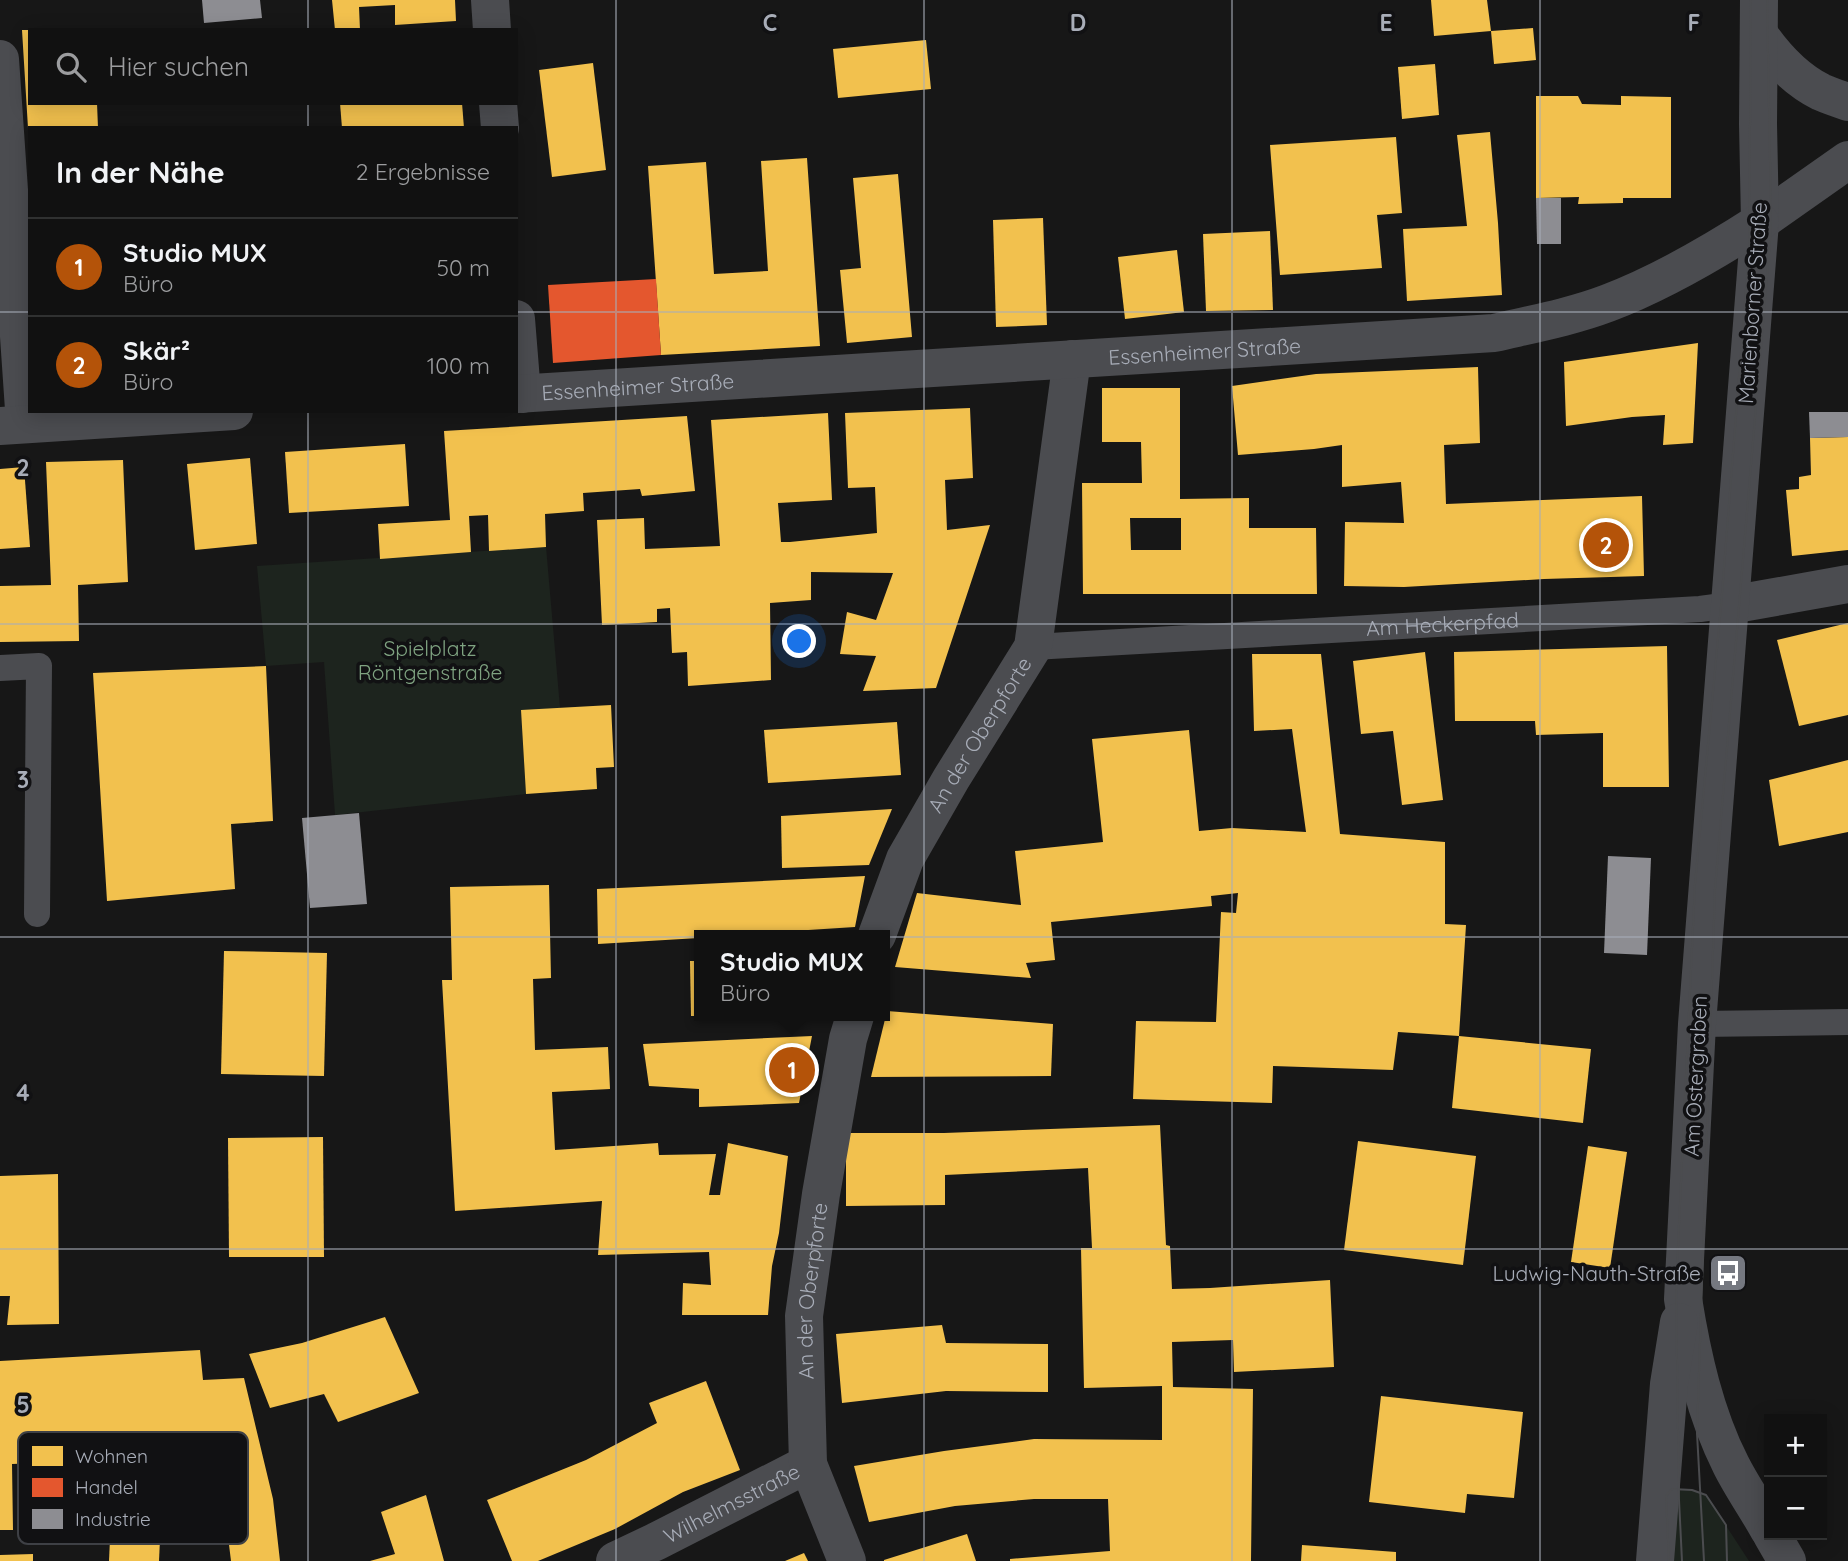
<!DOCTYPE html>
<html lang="de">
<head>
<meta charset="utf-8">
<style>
  :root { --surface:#111; --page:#1a1a1a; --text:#f1f3f6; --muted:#9c9d9f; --line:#303131; --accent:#b45309 }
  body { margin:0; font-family:Quicksand,sans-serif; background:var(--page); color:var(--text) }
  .controls { position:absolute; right:21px; bottom:21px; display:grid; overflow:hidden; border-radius:0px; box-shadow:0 4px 18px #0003 }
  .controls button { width:63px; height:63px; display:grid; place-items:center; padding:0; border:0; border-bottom:2px solid var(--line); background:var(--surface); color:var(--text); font:35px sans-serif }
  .you { position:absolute; left:800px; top:642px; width:24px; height:24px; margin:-18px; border:5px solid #fff; border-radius:50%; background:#1a73e8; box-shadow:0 0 0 10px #1a73e833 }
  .badge { display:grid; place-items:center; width:46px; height:46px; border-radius:50%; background:var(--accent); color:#fff; font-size:23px; font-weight:700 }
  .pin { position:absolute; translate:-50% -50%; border:4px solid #fff; box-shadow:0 2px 7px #0006 }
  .popup { position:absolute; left:694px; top:930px; width:196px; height:91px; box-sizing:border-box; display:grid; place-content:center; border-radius:0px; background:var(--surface); filter:drop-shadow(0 2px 5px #0005); font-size:23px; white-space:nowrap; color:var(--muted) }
  .popup b { font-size:26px; color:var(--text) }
  .popup::after { content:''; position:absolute; left:50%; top:100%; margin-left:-14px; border:14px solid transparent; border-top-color:var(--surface) }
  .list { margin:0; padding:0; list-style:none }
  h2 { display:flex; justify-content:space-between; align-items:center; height:91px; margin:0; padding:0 28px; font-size:30px }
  h2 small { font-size:23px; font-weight:400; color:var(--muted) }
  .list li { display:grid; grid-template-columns:46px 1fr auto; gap:21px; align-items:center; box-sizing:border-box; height:98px; padding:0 28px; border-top:2px solid var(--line) }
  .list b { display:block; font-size:26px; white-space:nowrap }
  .list p { margin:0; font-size:23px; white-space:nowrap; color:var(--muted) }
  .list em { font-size:23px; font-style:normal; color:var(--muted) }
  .icon { flex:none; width:38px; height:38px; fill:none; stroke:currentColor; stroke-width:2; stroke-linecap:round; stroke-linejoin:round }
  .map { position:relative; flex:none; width:1848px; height:1561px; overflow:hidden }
  .search { position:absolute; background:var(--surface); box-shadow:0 4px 18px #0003; left:28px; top:28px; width:490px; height:77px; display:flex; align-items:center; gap:18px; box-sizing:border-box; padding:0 24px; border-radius:0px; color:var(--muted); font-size:26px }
  .panel { position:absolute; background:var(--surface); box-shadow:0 4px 18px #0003; left:28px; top:126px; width:490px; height:287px; border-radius:0px }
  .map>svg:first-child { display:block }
  .green { fill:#1d241e }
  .homes { fill:#f2c14e; fill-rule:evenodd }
  .shops { fill:#e4572e }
  .industry { fill:#8d8d92 }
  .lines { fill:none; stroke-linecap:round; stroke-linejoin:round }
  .service { stroke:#4b4c50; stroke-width:26 }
  .minor { stroke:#4b4c50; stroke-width:38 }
  .tertiary { stroke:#4b4c50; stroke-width:38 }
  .tram { stroke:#4b4c4f; stroke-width:2 }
  .grid { fill:none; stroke:#a8adb8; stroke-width:2; stroke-opacity:0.55 }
  .labels { text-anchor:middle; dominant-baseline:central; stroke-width:7; stroke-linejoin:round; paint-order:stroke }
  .street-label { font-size:21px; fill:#a8adb8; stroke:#111113 }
  .park-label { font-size:21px; fill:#7fa381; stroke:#111113 }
  .poi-label { font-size:21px; fill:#a8adb8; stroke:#111113; text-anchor:end }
  .key { fill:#111113; stroke:#3e4045; stroke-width:2 }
  .key-label { font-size:19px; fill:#a8adb8 }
  .grid-label { font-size:23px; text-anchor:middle; font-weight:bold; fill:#a8adb8; stroke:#111113; stroke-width:7; stroke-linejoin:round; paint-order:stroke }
</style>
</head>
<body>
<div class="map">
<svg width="1848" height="1561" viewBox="0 0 1848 1561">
  <rect width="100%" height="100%" fill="#171717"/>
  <!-- green -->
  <g class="green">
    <polygon points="546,547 560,708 521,711 526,794 335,815 324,662 266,666 257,566"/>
    <polygon points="1672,1489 1692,1490 1706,1495 1749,1561 1659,1561"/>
  </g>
  <!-- homes -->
  <g class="homes">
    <polygon points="332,0 455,0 456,21 395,25 395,5 359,7 360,30 335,30"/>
    <polygon points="1431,0 1487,0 1491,31 1533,28 1536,60 1494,64 1491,31 1434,36"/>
    <polygon points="22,30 30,30 30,103 97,103 98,128 28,128"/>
    <polygon points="926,40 931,89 838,98 833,49"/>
    <polygon points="593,63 606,170 552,177 539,70"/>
    <polygon points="1435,64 1439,115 1402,119 1398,67"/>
    <polygon points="1536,96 1578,96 1582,104 1621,105 1621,96 1671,97 1671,198 1623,198 1623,203 1578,204 1579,197 1536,198"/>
    <polygon points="340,103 462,103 464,128 342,128"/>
    <polygon points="1490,132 1498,223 1502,295 1407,301 1403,229 1467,226 1457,135"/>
    <polygon points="1396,137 1402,213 1377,215 1382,268 1280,275 1270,145"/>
    <polygon points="807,158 820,346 661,355 648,166 706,162 714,274 768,271 761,161"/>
    <polygon points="898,174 912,337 847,343 840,270 861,268 853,178"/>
    <polygon points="1043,218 1047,325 996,327 993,220"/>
    <polygon points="1270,231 1273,310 1206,311 1203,234"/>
    <polygon points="1177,250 1184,312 1125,319 1118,257"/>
    <polygon points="1698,343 1693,443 1663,445 1665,415 1632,417 1566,426 1564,362"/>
    <polygon points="1478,367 1480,443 1444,445 1446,504 1642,496 1644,576 1544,579 1404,587 1344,586 1345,522 1404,523 1401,482 1342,487 1342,445 1314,449 1238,455 1232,386 1316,374"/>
    <path d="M 1102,388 L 1180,388 L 1180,499 L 1249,498 L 1249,528 L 1316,528 L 1317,594 L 1083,594 L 1082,483 L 1142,483 L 1141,442 L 1102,442 ZM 1130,518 L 1181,518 L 1181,550 L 1131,550 Z"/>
    <polygon points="970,408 973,478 945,480 947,530 990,525 936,688 863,691 876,656 840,654 847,612 876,620 893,573 811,572 811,600 770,603 771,680 688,686 687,652 672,653 670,608 657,609 657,622 602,625 597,520 644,518 645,549 720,546 711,420 828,413 832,500 778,503 781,542 790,542 877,533 875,487 848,488 845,413"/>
    <polygon points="687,416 695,491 642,496 640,489 583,493 584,511 545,514 546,547 489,551 488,515 469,516 471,552 380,559 378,524 450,520 444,431"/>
    <polygon points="1848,437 1848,550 1792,556 1786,490 1799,489 1799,477 1811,475 1810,438"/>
    <polygon points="405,444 409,506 289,513 285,452"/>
    <polygon points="250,458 257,544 195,550 187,464"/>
    <polygon points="123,460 128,582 78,585 79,641 0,642 0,586 51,585 46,462"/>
    <polygon points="24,467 30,547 0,549 0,469"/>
    <polygon points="1848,623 1848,715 1799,726 1777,640"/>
    <polygon points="1667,646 1669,787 1603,787 1603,733 1536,735 1535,721 1455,721 1454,652"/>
    <polygon points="1425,652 1443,800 1402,805 1393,731 1361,734 1353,661"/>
    <polygon points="1252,654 1321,654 1340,834 1445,842 1445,924 1466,925 1459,1036 1398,1032 1393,1070 1273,1066 1272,1103 1133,1099 1136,1021 1216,1022 1221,912 1236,913 1238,893 1211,896 1212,906 1051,922 1055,960 1026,963 1031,978 895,967 917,893 1021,905 1015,851 1103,842 1092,739 1189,730 1199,831 1232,828 1306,832 1292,729 1254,731"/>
    <polygon points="266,666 273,821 231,824 235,889 107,901 93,673"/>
    <polygon points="611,705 614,767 596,768 597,789 526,794 521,710"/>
    <polygon points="897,722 901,775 768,783 764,730"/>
    <polygon points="1848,760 1848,832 1779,846 1769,780"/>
    <polygon points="892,809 869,865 782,868 781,816"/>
    <polygon points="865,876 855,927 733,935 699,935 699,938 598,944 597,889"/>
    <polygon points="549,885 551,978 533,979 535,1050 608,1047 610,1089 552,1092 555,1150 658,1143 659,1155 716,1154 709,1195 720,1195 728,1143 788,1156 779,1233 772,1266 768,1315 682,1315 683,1283 711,1285 709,1252 598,1255 602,1201 455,1211 442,980 452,980 450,887"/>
    <polygon points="224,951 327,953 324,1076 221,1074"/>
    <polygon points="690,961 699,961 699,1016 691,1016"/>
    <polygon points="887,1011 1053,1024 1051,1076 871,1077"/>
    <polygon points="812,1036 799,1103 699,1107 699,1089 649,1086 643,1044"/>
    <polygon points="1459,1036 1591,1049 1583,1123 1452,1108"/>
    <polygon points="1160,1125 1166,1245 1170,1246 1172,1289 1210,1288 1330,1280 1334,1367 1234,1372 1233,1340 1172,1342 1173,1387 1253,1389 1251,1561 1010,1561 1010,1559 1110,1551 1108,1499 1034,1499 955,1506 869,1522 854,1466 944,1451 1034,1439 1162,1440 1162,1386 1084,1388 1081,1248 1092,1248 1088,1168 945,1175 945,1205 846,1206 846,1133 944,1133"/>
    <polygon points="323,1137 324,1257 229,1257 228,1138"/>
    <polygon points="1358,1141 1476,1156 1463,1265 1344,1250"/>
    <polygon points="1588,1146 1627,1152 1610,1268 1571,1262"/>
    <polygon points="58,1174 59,1324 7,1325 10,1296 0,1296 0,1176"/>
    <polygon points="385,1317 419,1393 338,1422 324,1394 270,1408 249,1354 302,1343"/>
    <polygon points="942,1325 946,1343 1048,1344 1048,1392 946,1391 842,1403 836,1334"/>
    <polygon points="200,1350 203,1380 244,1378 273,1499 280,1561 231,1561 224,1504 206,1438 94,1445 95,1461 12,1464 13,1530 0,1530 0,1361"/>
    <polygon points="706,1381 740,1470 683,1492 615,1529 538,1561 512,1561 487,1500 586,1460 657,1423 649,1403"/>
    <polygon points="1381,1396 1523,1412 1514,1498 1467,1494 1465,1513 1369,1502"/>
    <polygon points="112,1494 162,1496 159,1561 109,1561"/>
    <polygon points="426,1495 444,1561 370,1561 395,1554 381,1512"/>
    <polygon points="967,1534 976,1561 884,1561 884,1560"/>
    <polygon points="1302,1545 1396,1552 1396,1561 1301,1561"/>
    <polygon points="804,1553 808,1561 785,1561"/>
    <polygon points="33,1554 33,1561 0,1561 0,1555"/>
  </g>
  <!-- shops -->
  <polygon class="shops" points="656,279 661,355 553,363 548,285"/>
  <!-- industry -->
  <g class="industry">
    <polygon points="202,0 260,0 262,18 204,23"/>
    <polygon points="1536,198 1561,198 1561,244 1537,244"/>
    <polygon points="1809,412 1848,412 1848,437 1810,438"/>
    <polygon points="359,813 367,904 310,908 302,818"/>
    <polygon points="1608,856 1651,858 1647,955 1604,953"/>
  </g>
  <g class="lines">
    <!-- service -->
    <g class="service">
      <path id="s1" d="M 1033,647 L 1700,609 L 1730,605"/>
      <polyline points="0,668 39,666 37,914"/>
      <polyline points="1697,1024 1848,1022"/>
    </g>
    <!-- minor -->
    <g class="minor">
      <polyline points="490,0 492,30"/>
      <path d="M 1759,34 C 1775,57 1797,80 1821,92 C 1830,96 1839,99 1848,102"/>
      <polyline points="0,59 25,424"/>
      <polyline points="498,103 500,128"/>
      <polyline points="1760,222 1848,160"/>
      <polyline points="516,319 522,394"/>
      <polyline points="1730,605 1848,584"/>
      <path id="s2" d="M 877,935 L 905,859 L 951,779 L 1033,647 L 1072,359"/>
      <path id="s3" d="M 615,1561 L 657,1541 L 808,1464"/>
      <path id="s4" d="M 847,1561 L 808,1464 L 804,1316 L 821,1194 L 848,1039 L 855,1016"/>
    </g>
    <!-- tertiary -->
    <g class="tertiary">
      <path d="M 1759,0 L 1758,124 L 1760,222 L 1697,1024 L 1683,1299 C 1692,1355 1705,1414 1731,1465 C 1742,1487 1757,1508 1769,1530"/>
      <path id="s5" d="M 516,394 L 1494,333 C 1533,324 1571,317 1608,303 C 1661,283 1712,253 1760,222"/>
      <polyline points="0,426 234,411"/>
      <polyline points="1772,1535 1787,1561"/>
      <polyline points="1655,1561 1669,1384 1679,1322"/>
    </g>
    <!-- tram -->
    <g class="tram">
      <polyline points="1669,1561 1666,1496 1672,1489 1692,1490 1706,1495 1726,1525 1727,1561"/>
      <polyline points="1682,1561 1679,1500 1676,1289 1695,884 1721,606 1749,250 1751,0"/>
      <polyline points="1704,1561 1697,1433 1715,889 1770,241 1771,215 1767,0"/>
    </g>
  </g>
  <!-- grid -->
  <path class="grid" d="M 308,0 L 308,30M 616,0 L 616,1561M 924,0 L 924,1561M 1232,0 L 1232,1561M 1540,0 L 1540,1561M 308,103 L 308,128M 0,312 L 30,312M 516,312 L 1848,312M 308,411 L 308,1561M 0,624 L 1848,624M 0,937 L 1848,937M 0,1249 L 1848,1249"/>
  <!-- icons -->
  <defs>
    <symbol id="bus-square" viewBox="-11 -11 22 22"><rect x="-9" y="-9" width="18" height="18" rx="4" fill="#757880" stroke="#111113"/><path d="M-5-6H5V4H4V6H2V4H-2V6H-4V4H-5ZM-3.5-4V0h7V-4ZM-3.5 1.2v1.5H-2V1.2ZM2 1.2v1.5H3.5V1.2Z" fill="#fff"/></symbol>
  </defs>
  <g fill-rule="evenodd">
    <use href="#bus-square" x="1706" y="1251" width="44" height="44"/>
  </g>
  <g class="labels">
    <!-- street labels -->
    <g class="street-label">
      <text transform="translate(1752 303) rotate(-86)">Marienborner Straße</text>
      <text stroke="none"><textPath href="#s5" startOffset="690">Essenheimer Straße</textPath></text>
      <text stroke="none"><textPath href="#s5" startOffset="122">Essenheimer Straße</textPath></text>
      <text stroke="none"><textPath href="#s1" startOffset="410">Am Heckerpfad</textPath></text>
      <text stroke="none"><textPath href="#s2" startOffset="226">An der Oberpforte</textPath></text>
      <text transform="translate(1695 1076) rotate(-87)">Am Ostergraben</text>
      <text stroke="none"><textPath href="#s4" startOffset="278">An der Oberpforte</textPath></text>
      <text stroke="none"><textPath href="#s3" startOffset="130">Wilhelmsstraße</textPath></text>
    </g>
    <!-- park labels -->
    <g class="park-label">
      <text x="430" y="648">Spielplatz<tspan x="430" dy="24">Röntgenstraße</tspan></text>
    </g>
    <!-- poi labels -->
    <g class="poi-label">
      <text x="1701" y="1273">Ludwig-Nauth-Straße</text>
    </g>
  </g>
  <!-- legend -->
  <rect x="18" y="1432" width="230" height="112" rx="10" class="key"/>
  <rect x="32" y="1446" width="31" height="20" fill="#f2c14e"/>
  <rect x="32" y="1478" width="31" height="19" fill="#e4572e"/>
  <rect x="32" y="1509" width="31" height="20" fill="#8d8d92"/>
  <g class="key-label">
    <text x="75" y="1463">Wohnen</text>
    <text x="75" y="1494">Handel</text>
    <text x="75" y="1526">Industrie</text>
  </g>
  <g class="grid-label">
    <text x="770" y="31">C</text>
    <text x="1078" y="31">D</text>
    <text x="1386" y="31">E</text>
    <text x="1694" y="31">F</text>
    <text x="23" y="476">2</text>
    <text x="23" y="788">3</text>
    <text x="23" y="1101">4</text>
    <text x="23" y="1413">5</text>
  </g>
</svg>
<div class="controls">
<button>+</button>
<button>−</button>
</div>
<div class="you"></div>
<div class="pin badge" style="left:792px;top:1070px">1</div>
<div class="popup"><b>Studio MUX</b>Büro</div>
<div class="pin badge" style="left:1606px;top:545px">2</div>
<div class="search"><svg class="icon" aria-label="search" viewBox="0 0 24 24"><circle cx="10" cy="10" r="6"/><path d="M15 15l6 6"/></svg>Hier suchen</div>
<section class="panel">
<h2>In der Nähe<small>2 Ergebnisse</small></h2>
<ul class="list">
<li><span class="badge">1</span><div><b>Studio MUX</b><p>Büro</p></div><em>50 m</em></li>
<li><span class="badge">2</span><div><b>Skär²</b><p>Büro</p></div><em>100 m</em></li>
</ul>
</section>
</div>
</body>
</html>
